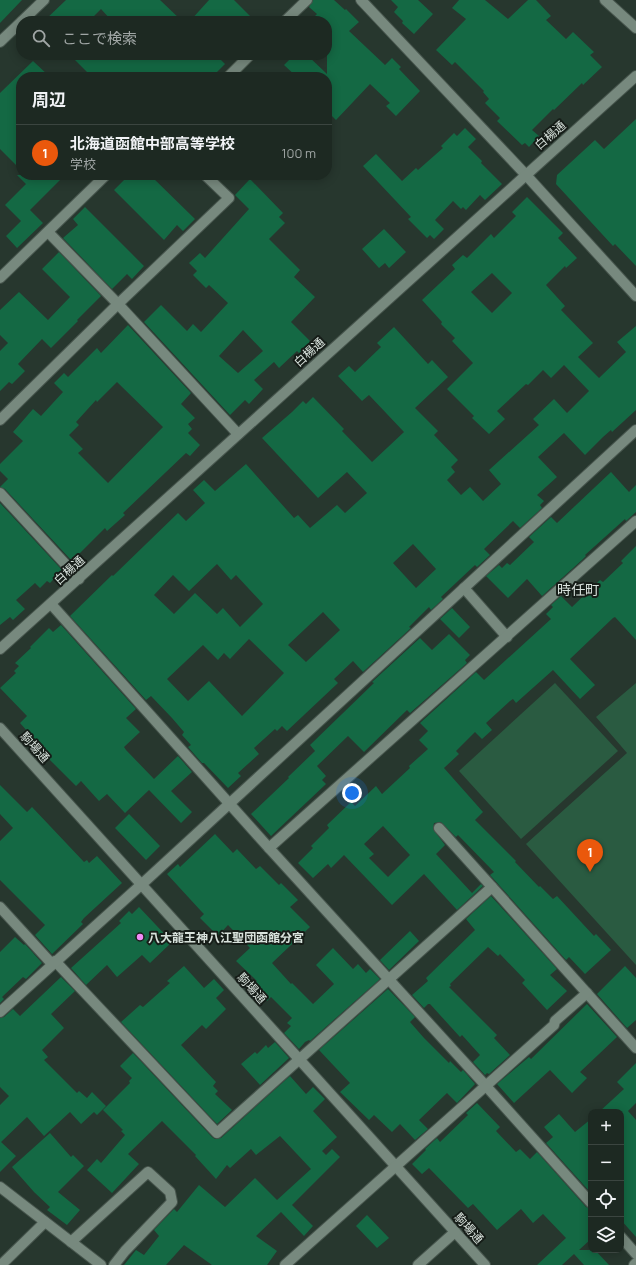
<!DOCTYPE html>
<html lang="ja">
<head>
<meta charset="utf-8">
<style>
  :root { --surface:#1d2922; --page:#2a352f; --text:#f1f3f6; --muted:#a0a6a5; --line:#3b4540; --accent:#ea580c }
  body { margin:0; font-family:Manrope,"Noto Sans JP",sans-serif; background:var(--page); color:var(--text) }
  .controls { position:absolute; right:12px; bottom:12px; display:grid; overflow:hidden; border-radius:8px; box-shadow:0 2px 10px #0003 }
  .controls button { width:36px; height:36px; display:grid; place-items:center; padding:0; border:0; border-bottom:1px solid var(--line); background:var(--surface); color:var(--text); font:20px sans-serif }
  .you { position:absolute; left:352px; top:793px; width:14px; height:14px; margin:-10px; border:3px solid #fff; border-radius:50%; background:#1a73e8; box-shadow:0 0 0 6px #1a73e833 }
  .badge { display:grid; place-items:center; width:26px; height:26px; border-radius:50%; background:var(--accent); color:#fff; font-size:13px; font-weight:700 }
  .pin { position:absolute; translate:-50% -33px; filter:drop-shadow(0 1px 2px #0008) }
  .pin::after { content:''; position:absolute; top:21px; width:14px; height:12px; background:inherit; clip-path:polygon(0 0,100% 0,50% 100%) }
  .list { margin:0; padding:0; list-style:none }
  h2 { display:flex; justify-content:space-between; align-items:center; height:52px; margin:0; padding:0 16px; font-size:17px }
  h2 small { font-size:13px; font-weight:400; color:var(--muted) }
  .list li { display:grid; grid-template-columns:26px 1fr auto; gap:12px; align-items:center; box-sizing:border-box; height:56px; padding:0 16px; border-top:1px solid var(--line) }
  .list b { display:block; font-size:15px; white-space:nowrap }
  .list p { margin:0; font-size:13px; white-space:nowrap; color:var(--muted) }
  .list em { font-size:13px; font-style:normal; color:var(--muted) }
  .icon { flex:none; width:22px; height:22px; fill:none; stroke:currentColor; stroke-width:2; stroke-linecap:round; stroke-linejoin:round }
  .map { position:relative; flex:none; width:636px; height:1265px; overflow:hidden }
  .search { position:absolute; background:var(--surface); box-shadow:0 2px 10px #0003; left:16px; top:16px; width:316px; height:44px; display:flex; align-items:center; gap:10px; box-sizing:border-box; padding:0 14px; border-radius:16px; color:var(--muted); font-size:15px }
  .panel { position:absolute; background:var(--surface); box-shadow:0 2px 10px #0003; left:16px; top:72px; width:316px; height:108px; border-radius:16px }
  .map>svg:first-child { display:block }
  .green { fill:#2a5b41 }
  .building { fill:#146944; fill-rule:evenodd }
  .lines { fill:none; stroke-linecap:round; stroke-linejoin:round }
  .minor-casing { stroke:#47554d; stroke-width:12 }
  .minor { stroke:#77897e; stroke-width:10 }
  .poi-dot { fill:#f08bf6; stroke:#161d18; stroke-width:1.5 }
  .labels { text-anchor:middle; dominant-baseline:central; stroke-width:4; stroke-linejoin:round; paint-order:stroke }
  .street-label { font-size:12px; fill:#d8e2dc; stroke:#161d18 }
  .poi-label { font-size:12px; font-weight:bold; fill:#d8e2dc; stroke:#161d18; text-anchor:start }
  .quarter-label { font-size:14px; fill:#d8e2dc; stroke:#161d18 }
</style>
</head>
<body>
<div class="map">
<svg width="636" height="1265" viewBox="0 0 636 1265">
  <rect width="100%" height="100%" fill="#27372e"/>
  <!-- green -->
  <g class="green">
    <polygon points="555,683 618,751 521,839 459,771"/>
    <polygon points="636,683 636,965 526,844 627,753 596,717"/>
  </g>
  <!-- building -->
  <g class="building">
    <polygon points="0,0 22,0 0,23"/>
    <polygon points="66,0 160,0 182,21 112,21 101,9 89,21 44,21"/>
    <polygon points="209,0 234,0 255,21 190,21"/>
    <polygon points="313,0 334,0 345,10 346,9 359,22 349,31 385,65 392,58 401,67 399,69 420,91 396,116 386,106 390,103 370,84 336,120 327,111 327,77 297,77 284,65 294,55 307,55 327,74 327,21 310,21 317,14 309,7"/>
    <polygon points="391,0 418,0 433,14 414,34 402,23 403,21 394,12 398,7"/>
    <polygon points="459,0 485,0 508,19 528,0 536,0 551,16 546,20 566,39 573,32 594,52 590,55 602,67 583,85 582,83 554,110 553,109 532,130 539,136 529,147 525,143 522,145 497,121 500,118 485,103 489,99 483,92 484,91 455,62 452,65 436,50 466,19 452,8"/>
    <polygon points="70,55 216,55 225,64 212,77 92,77"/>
    <polygon points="33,61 50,77 21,77 21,170 0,149 0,93"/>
    <polygon points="636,119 636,266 615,244 613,246 556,184 557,175 595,140 604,149"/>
    <polygon points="465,128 476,139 468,147 482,161 481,163 502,184 485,200 480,195 466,210 463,207 461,209 453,201 435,220 444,229 434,239 430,235 427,238 408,219 411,217 363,166 376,154 402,181 416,168 418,170 443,148 441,146 454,133 457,136"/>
    <polygon points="17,175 65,175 30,210 43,223 17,248 6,236 21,221 5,205 26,184"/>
    <polygon points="129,175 150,175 195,219 183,231 177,225 164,240 114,190"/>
    <path d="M 250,179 L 283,213 L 279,217 L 285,223 L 269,239 L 300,270 L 294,277 L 315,297 L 291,322 L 311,342 L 299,353 L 297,351 L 279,368 L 274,362 L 254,380 L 263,389 L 249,404 L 245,400 L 230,415 L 144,322 L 161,305 L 187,331 L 193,324 L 201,332 L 228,303 L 209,285 L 206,288 L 193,275 L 197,271 L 189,263 L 200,253 L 205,258 L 249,209 L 235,195 ZM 243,330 L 263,351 L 238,373 L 219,356 Z"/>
    <path d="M 527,197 L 563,233 L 558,238 L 577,258 L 566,268 L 565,266 L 546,285 L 565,306 L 561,310 L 593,343 L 578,357 L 599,378 L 626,352 L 617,342 L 636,326 L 636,410 L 612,432 L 611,430 L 603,437 L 585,455 L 564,433 L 538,457 L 557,477 L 537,495 L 544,501 L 540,505 L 542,508 L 520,528 L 513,521 L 484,549 L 490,555 L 477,567 L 475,565 L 441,597 L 443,599 L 431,610 L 429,607 L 409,627 L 411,628 L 363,672 L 353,661 L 334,679 L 338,683 L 287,731 L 282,726 L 277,731 L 275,729 L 254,748 L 259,754 L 238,773 L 241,776 L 228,788 L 204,763 L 202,763 L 188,747 L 191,745 L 182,735 L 184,732 L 172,718 L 151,696 L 146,700 L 70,616 L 112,575 L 113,576 L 178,513 L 186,521 L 205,503 L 193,490 L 204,480 L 215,491 L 246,464 L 294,518 L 298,515 L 310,528 L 337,505 L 345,513 L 367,493 L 347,472 L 318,498 L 262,438 L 292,412 L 303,401 L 306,404 L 313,397 L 344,429 L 342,431 L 372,462 L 404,432 L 369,395 L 362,401 L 338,376 L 349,366 L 355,372 L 381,347 L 377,343 L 394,327 L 428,364 L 432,360 L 448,377 L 415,408 L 438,431 L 434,435 L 458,460 L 451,467 L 455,472 L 447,480 L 461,495 L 470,487 L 483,501 L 501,484 L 489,470 L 539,425 L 533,419 L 554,399 L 567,413 L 589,391 L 564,365 L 551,378 L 543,370 L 528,385 L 526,384 L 497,411 L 505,419 L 489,434 L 472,418 L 474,416 L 447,389 L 473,363 L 452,341 L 455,338 L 441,324 L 442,322 L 422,300 L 455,269 L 452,265 L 463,255 L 467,258 L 491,234 L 494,238 L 516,216 L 512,212 ZM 492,273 L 512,293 L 492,313 L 471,292 ZM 413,544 L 436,569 L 416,588 L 393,563 ZM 217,564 L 231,580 L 236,575 L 263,604 L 240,627 L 223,608 L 217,614 L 195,593 L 174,614 L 154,595 L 173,575 L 189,591 ZM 323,612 L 340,630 L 306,662 L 288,645 ZM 249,639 L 284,673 L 242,716 L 209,681 L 188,701 L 167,679 L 203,645 L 218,660 L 224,653 L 230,659 Z"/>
    <polygon points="85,207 144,266 132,279 127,274 112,289 63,238 78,225 73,219"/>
    <polygon points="384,229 406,252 389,268 385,263 379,268 362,249"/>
    <polygon points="59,252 101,296 77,320 78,321 51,348 42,339 18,364 25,371 12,384 9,382 0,391 0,351 8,343 0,335 0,310 19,292 48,320 70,297 42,269"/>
    <path d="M 128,325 L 191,393 L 181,404 L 195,418 L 188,424 L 192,429 L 188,433 L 200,445 L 190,456 L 186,453 L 123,513 L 125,515 L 107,531 L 105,528 L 72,561 L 5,489 L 0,487 L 8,479 L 0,471 L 0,464 L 23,441 L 13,432 L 33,409 L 41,416 L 63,392 L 54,383 L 64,373 L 68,377 L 97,348 L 101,353 ZM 117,382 L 163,427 L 108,483 L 78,453 L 83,449 L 69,435 L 79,425 L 76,422 L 96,400 L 97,402 Z"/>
    <polygon points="611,472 629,492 636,485 636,512 626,521 625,519 585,555 586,556 582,560 542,596 527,579 508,598 486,576 499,565 502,568 507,563 510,565 534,542 529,537 551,517 557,523"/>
    <polygon points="0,503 62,570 50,583 47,581 40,588 35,583 16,600 25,609 13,620 10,617 0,625"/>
    <path d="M 636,546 L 636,640 L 615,617 L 613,618 L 570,659 L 595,685 L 580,699 L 553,670 L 516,703 L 513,699 L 510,701 L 486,723 L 492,730 L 482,739 L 475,732 L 456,751 L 459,754 L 444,768 L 483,812 L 475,820 L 516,861 L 515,862 L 539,887 L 540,886 L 553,899 L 557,896 L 594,936 L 596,934 L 611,950 L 585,974 L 569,957 L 566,960 L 490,875 L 494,872 L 458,835 L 456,837 L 441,822 L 434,823 L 433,829 L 445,845 L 436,854 L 472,893 L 481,884 L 483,886 L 457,910 L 424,874 L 392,905 L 344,855 L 331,868 L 328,864 L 313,878 L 298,863 L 313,848 L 311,846 L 329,828 L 327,825 L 351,802 L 355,806 L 376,786 L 382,794 L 410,768 L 409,766 L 428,749 L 419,740 L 428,731 L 420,723 L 476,672 L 484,680 L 551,619 L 546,614 L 553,607 L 551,605 L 561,596 L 572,607 L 600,580 L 603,582 L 623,563 L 621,561 ZM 383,826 L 410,855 L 388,877 L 369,858 L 374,854 L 364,844 Z"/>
    <polygon points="452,608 470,627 459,638 440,619"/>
    <polygon points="61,625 136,709 126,718 140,732 124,747 126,750 154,779 178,756 192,772 171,791 192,812 181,823 149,790 125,813 107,794 99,801 81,781 76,786 42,752 44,750 20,723 27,716 0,688 16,673 14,671 19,666 15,663 31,648 30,647 49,628 53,632"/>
    <polygon points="449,634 470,655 465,660 467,663 410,713 407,710 364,752 348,736 317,766 326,776 322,780 326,784 271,836 251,814 289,778 288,777 315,751 310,745 374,683 372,682 420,638 432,650"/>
    <polygon points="0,785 27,812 32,807 84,862 87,860 89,863 97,856 122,883 84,918 81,922 83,924 52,954 35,935 45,925 0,880 0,841 13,828 0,814"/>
    <polygon points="129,814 160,846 146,860 115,828"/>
    <polygon points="215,834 233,853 237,849 256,869 260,866 279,885 281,883 298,900 290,907 310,927 272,963 291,984 292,983 313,1004 334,984 316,965 333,948 353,969 358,964 366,973 370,969 380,979 310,1041 309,1040 305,1042 299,1049 284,1033 291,1026 287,1023 292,1018 271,997 267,1001 252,986 257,981 236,961 250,948 228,925 218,936 200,918 204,914 201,911 167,874 178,864 180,867"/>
    <polygon points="491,896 557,969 550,975 567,991 547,1010 522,983 525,980 500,954 498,956 488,947 450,984 451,986 449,987 497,1035 494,1038 510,1055 489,1074 487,1073 485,1075 473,1062 480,1055 462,1035 460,1037 430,1004 428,1004 424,1008 412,995 428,981 426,978 475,930 466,919"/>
    <polygon points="139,907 172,942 150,963 142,955 117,977 107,965 86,985 71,968 121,923 119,921 129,911 132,914"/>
    <polygon points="410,931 419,941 389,970 380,960"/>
    <polygon points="15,937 24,945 25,944 42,963 26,979 23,977 2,997 4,999 0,1003 0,952"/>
    <polygon points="184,966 204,988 214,979 224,990 216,998 226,1009 206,1029 202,1025 181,1045 216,1082 213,1086 218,1091 215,1094 232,1110 217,1124 121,1022 140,1005 143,1007 170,983 167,981"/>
    <polygon points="625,966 636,978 636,1020 627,1028 597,994"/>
    <polygon points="61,977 75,991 51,1014 64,1028 42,1050 48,1057 44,1060 77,1093 79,1091 87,1098 92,1092 106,1106 97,1115 94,1112 81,1124 70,1112 44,1136 27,1117 1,1142 16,1156 0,1172 0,1105 9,1096 0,1087 0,1018 4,1017 13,1009 20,1016"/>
    <polygon points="388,989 415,1017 410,1022 424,1038 449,1063 450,1061 461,1072 463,1070 475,1084 457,1103 447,1093 419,1120 428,1129 415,1140 400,1124 392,1132 374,1115 369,1120 340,1092 350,1083 319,1050"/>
    <polygon points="587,1004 617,1037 580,1072 587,1078 572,1093 550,1070 514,1103 497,1084 529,1057 531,1059"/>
    <polygon points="275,1042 289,1058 260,1085 241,1064 255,1052 257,1054 266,1045 268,1048"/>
    <polygon points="133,1053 212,1137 215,1139 221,1138 290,1076 306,1094 313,1087 325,1099 313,1111 337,1137 322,1151 326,1155 332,1149 340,1157 292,1205 313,1226 304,1236 281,1212 256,1236 277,1251 267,1265 212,1265 184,1245 166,1265 124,1265 136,1250 144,1255 159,1236 154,1230 174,1209 177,1212 199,1185 225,1207 255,1178 277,1200 311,1169 280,1136 256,1155 251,1149 230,1168 227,1165 216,1179 195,1156 196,1155 162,1121 128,1154 139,1164 112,1193 87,1170 97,1159 101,1163 125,1135 121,1131 123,1130 103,1110 130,1083 129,1081 132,1078 120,1066"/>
    <polygon points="636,1063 636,1103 628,1111 636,1120 636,1237 621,1220 621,1112 599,1112 624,1089 617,1082"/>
    <polygon points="477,1103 500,1127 496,1131 516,1152 520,1149 530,1159 537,1152 586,1207 591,1209 591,1239 579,1250 595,1250 609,1265 584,1265 574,1254 562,1265 537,1265 566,1238 543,1214 533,1223 521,1209 497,1230 473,1204 468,1208 429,1168 422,1174 412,1164 426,1150 425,1149 437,1138 440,1142 468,1115 466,1113"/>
    <polygon points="559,1114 575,1132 591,1119 591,1193 546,1143 553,1137 544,1127"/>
    <polygon points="50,1133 71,1157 73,1155 84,1166 58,1192 80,1210 67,1225 47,1210 50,1207 34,1192 12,1167"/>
    <polygon points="367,1215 389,1238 377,1248 356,1226"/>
  </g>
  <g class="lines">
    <defs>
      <g id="minor">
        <polyline points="361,0 526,175 636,296"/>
        <polyline points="605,0 636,28"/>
        <polyline points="22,21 44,0"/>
        <polyline points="285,21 307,0"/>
        <polyline points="0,42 21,22"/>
        <polyline points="228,77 250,55"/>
        <polyline points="48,232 118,304 238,434"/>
        <polyline points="0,278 106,175"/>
        <polyline points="0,420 118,304 229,198 205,175"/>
        <polyline points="0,493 79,579"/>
        <polyline points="464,588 507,637"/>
        <polyline points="51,604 269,848 486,1086 591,1203"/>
        <polyline points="0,649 636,76"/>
        <polyline points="0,728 485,1265"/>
        <polyline points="439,828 492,887"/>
        <polyline points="269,848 636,521"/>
        <polyline points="0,907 52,964"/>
        <polyline points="55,961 217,1133 492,887 636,1048"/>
        <polyline points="0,1012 142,884 636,430"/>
        <polyline points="0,1187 101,1265"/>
        <polyline points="621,1237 636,1254"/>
        <polyline points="71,1242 148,1172 170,1192 172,1202 125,1251 114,1265"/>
        <polyline points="1,1265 45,1222"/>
        <polyline points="285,1265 554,1025 555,1021 587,993"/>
        <polyline points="418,1265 455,1232"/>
        <polyline points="634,1265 636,1263"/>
      </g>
    </defs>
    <!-- minor casing -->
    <use href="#minor" class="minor-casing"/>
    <!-- minor -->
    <use href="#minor" class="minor"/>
  </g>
  <!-- markers -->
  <circle class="poi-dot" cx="140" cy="937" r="4"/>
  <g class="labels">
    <!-- street labels -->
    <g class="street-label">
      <text transform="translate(550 135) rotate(-41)">白楊通</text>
      <text transform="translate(309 352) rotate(-42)">白楊通</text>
      <text transform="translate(69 570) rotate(-42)">白楊通</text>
      <text transform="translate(35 747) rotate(48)">駒場通</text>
      <text transform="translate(252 988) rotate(48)">駒場通</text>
      <text transform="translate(469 1228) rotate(48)">駒場通</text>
    </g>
    <!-- poi labels -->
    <g class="poi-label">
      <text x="148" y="937">八大龍王神八江聖団函館分宮</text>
    </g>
    <!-- quarter labels -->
    <g class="quarter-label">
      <text x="578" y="589">時任町</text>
    </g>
  </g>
</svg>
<div class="controls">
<button>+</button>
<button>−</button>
<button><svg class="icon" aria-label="locate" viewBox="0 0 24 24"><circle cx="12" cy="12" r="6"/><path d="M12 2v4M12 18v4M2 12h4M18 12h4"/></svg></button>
<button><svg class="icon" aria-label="layers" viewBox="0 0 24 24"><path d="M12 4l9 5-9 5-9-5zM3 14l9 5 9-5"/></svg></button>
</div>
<div class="you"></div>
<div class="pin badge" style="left:590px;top:872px">1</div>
<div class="search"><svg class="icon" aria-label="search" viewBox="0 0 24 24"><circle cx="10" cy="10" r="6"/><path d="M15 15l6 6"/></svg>ここで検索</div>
<section class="panel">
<h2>周辺<small></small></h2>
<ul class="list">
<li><span class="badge">1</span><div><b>北海道函館中部高等学校</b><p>学校</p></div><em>100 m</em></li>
</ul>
</section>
</div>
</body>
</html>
